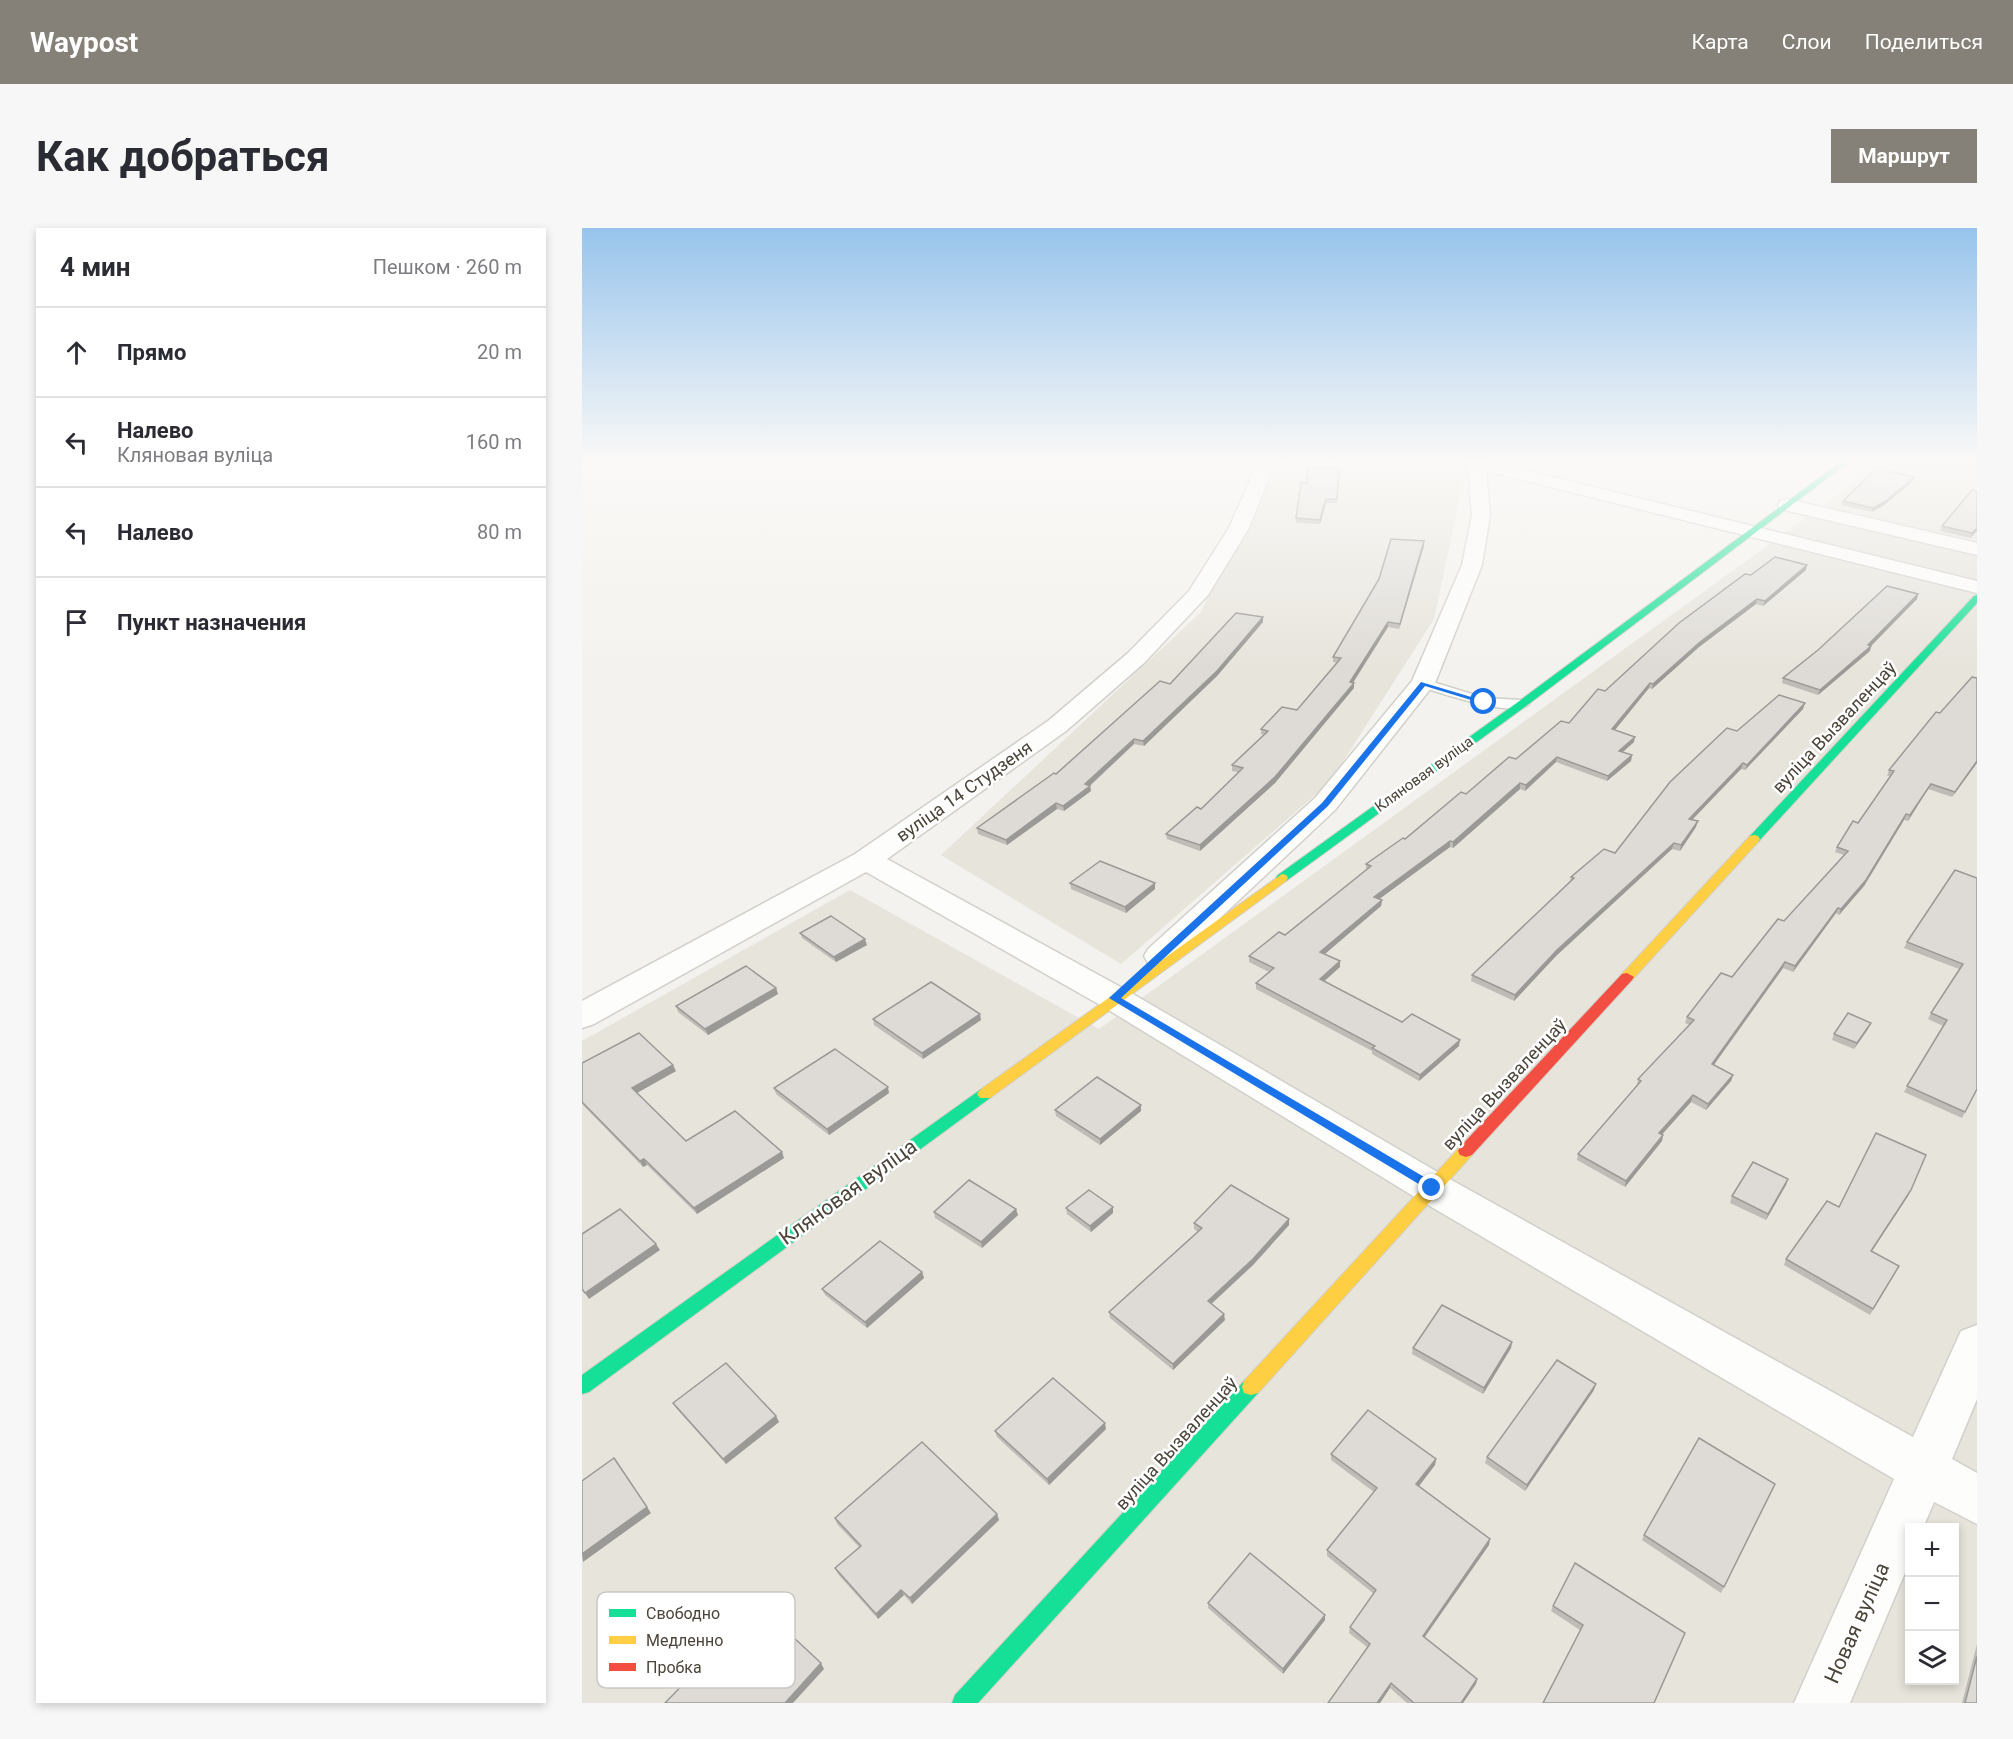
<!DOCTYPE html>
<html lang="ru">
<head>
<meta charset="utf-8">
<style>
  :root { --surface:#fff; --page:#f7f7f7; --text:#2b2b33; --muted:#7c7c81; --line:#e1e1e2; --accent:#868178 }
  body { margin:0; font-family:Roboto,sans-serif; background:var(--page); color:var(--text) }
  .controls { position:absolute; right:18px; bottom:18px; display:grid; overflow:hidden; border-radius:0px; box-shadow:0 3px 9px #0003 }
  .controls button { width:54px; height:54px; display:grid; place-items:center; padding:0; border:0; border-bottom:2px solid var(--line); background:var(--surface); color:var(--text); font:30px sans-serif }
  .stop { position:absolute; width:18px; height:18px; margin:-14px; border:4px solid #1a73e8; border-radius:50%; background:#fff }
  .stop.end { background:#1a73e8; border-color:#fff; box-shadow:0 2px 6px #0008 }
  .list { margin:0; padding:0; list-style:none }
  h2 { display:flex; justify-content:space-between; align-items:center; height:78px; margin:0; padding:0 24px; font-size:26px }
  h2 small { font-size:20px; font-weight:400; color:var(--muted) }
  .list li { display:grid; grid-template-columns:39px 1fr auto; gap:18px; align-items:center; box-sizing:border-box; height:90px; padding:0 24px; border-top:2px solid var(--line) }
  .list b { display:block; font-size:22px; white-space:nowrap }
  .list p { margin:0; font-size:20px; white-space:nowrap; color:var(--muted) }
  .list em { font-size:20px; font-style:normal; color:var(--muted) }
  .icon { flex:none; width:33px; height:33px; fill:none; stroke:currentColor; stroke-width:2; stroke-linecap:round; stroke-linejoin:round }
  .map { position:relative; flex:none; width:1395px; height:1475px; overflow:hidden; border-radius:0px }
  header { display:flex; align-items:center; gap:36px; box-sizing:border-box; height:84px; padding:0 30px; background:var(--accent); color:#fff }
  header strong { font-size:28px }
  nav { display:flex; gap:33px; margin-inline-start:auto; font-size:21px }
  .intro { display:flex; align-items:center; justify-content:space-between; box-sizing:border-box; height:144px; padding:0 36px }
  h1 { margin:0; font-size:42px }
  .button { padding:15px 27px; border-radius:0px; background:var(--accent); color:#fff; font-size:21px; font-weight:700 }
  main { display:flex; gap:36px; padding:0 36px }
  aside { flex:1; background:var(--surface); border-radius:0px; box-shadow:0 3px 9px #0003 }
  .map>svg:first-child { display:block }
  .residential { fill:#e7e4dc; fill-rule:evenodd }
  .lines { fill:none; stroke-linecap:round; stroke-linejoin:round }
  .lane-casing { stroke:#d2d0cb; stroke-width:3 }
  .street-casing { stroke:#d2d0cb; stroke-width:3 }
  .fast-casing { stroke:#d3cfc5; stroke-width:2 }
  .slow-casing { stroke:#d3cfc5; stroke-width:2 }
  .jam-casing { stroke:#d3cfc5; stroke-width:2 }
  .path { stroke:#d3d2cc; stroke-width:2; stroke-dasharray:1.5 1.5; stroke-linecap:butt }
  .lane { fill:#fdfdfc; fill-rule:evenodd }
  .street { fill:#fdfdfc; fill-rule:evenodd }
  .fast { fill:#16e098; fill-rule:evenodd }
  .slow { fill:#ffcf43; fill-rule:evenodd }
  .jam { fill:#f24e42; fill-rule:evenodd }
  .wall { fill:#bfbcb8 }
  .shaded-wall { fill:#9b9996 }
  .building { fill:#dedbd6; stroke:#9b9996; stroke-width:1.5 }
  .route { fill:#1a73e8 }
  .labels { text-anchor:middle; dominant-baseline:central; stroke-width:5; stroke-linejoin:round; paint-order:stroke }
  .far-street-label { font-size:15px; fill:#4b4439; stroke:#fff }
  .street-label { font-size:18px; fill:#4b4439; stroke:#fff }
  .near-street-label { font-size:21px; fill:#4b4439; stroke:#fff }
  .key { fill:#fff; stroke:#c9c7c4; stroke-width:1.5 }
  .key-label { font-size:16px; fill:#4b4439 }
</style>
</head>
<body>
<header>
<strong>Waypost</strong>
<nav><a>Карта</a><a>Слои</a><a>Поделиться</a></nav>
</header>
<div class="intro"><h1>Как добраться</h1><a class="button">Маршрут</a></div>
<main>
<aside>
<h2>4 мин<small>Пешком · 260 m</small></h2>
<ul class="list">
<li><svg class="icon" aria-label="ahead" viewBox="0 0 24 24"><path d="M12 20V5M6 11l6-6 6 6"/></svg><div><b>Прямо</b></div><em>20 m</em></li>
<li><svg class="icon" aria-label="left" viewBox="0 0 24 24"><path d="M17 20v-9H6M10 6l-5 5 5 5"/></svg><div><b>Налево</b><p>Кляновая вуліца</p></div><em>160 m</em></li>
<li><svg class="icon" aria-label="left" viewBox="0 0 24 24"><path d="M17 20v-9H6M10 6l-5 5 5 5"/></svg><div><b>Налево</b></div><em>80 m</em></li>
<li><svg class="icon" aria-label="arrive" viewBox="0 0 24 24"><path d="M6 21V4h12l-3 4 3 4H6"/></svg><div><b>Пункт назначения</b></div></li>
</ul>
</aside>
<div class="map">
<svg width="1395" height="1475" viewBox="0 0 1395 1475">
  <rect width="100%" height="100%" fill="#f4f2ee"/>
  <!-- residential -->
  <g class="residential">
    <path d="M 1238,233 L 1395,233 L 1395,1475 L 0,1475 L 0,813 L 268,662 L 517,801 L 1287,244 ZM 1328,1300 L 1372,1300 L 1372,1452 L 1328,1452 Z"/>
    <polygon points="713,238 884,240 852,391 748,554 539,736 359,627 619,384 675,261"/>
  </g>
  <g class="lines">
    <defs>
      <g id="lane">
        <polygon points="700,233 713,233 683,247 675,245"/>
        <polygon points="732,233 765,233 756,238"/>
        <path d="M 841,451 L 903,470 L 940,472 L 947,476 C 931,491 857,464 836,458 L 834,455 Z"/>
      </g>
      <g id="street">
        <polygon points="875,233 905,233 1395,353 1395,365 904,243 908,287 900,337 853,455 753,582 590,735 578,738 566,735 562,728 566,721 733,570 830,453 880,337 890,287 886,239 878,237"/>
        <polygon points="680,240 686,241 689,245 667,300 626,367 562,435 484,503 305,631 544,762 864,949 1331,1209 1379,1103 1395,1097 1395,1171 1370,1231 1395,1245 1395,1296 1352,1274 1341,1300 1328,1300 1328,1333 1268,1475 1212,1475 1312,1251 836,971 520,778 284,644 12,796 0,800 0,773 273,626 466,493 546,425 607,363 647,300 671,245 674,241"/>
        <polygon points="1205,271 1395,315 1395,327 1198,281 1196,277 1198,273"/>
      </g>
      <g id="fast">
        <polygon points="1260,233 1268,233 944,478 704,653 696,653 694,650 696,647 936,474"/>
        <polygon points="1395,367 1395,375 1176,614 1168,614 1166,611 1168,608 1392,368"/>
        <polygon points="403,861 408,862 411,866 408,870 7,1164 0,1166 0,1147 398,862"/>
        <polygon points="669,1151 676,1153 678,1159 676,1165 396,1475 370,1475 373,1467 662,1153"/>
      </g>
      <g id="slow">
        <polygon points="1172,607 1176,608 1178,611 1176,614 1050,752 1040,752 1038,749 1040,746 1168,608"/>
        <polygon points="700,646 704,647 706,650 704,653 408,870 398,870 395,866 398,862"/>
        <polygon points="884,917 890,919 892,923 890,927 676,1165 669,1167 662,1165 660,1159 662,1153 878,919"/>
      </g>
      <polygon id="jam" points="1045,745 1052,749 1050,752 890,927 884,929 878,927 876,923 878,919 1040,746"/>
    </defs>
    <!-- lane casing -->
    <use href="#lane" class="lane-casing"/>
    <!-- street casing -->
    <use href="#street" class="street-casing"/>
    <!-- fast casing -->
    <use href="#fast" class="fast-casing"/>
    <!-- slow casing -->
    <use href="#slow" class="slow-casing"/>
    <!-- jam casing -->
    <use href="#jam" class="jam-casing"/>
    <!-- path -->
    <polyline class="path" points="1196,233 1217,242"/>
    <!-- lane -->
    <use href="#lane" class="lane"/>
    <!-- street -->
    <use href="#street" class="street"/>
    <!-- fast -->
    <use href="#fast" class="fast"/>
    <!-- slow -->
    <use href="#slow" class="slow"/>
    <!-- jam -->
    <use href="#jam" class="jam"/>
  </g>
  <!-- wall -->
  <g class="wall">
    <polygon points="757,240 755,275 744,275 738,296 714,295 714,290 725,255"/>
    <polygon points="1332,249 1331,253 1302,277 1290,284 1259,277 1261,273"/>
    <polygon points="1360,298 1395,303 1388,310 1358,303"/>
    <polygon points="842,318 817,401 806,399 771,455 772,460 693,555 618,623 585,611 584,606 619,581 656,544 650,543 650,537 682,507 679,506 679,501 715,482 756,435 751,434 751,429"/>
    <polygon points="1224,342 1181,378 1174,376 1117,419 1070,461 1067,460 1032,502 1052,514 1041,524 1050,527 1049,533 1025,553 974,534 943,563 938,561 871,620 868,619 797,671 800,672 799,678 743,726 758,739 742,753 820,794 877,818 837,853 790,826 790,823 674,761 674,755 687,744 667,734 667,728 703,707 784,642 784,636 823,611 884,566 987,495 1023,463 1169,347"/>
    <polygon points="1336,366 1335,371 1289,418 1288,423 1236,467 1200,455 1201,450"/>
    <polygon points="681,394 635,448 562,518 552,516 508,558 509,563 482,583 475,581 425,617 396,606 395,600 474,546 588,456"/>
    <polygon points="1221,481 1163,542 1159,541 1110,592 1114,599 1098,623 1090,621 974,728 932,773 889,753 890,747 988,654 989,649 1033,625 1155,503"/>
    <polygon points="1395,535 1370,569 1346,561 1326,593 1322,592 1282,658 1257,687 1254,685 1211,744 1201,740 1132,837 1151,847 1149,853 1124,882 1109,874 1080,906 1081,907 1080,913 1043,959 995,932 996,926 1055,857 1056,851 1108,797 1103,795 1105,789 1150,749 1262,627 1253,624 1255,619 1276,595 1308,548 1305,548 1307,542"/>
    <polygon points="1395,650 1395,862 1380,890 1322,864 1361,798 1346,791 1349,785 1377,741 1322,720 1325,714"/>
    <polygon points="488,655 573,661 544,685 489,661"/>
    <polygon points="218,705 285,717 254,734 220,710"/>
    <polygon points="194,760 196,766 126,807 96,784 94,778"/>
    <polygon points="291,791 399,792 341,831 292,797"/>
    <polygon points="1286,801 1272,821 1250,812 1252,806"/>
    <polygon points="0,835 94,843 55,865 104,913 202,930 115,986 65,937 61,939 0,876"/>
    <polygon points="192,860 307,865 247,907 194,866"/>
    <polygon points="473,882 559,883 518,917 474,888"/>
    <polygon points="1206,951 1204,957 1184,992 1148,975 1150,968"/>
    <polygon points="1326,968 1290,1023 1314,1044 1288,1087 1202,1037 1204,1031 1257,979"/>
    <polygon points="484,980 531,985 509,1004 485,986"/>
    <polygon points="352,984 436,987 400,1020 353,990"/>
    <polygon points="707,991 707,997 671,1037 629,1076 643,1092 591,1142 528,1090 527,1084 616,1004 612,1001 612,995"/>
    <polygon points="340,1044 342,1050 285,1100 243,1067 240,1061"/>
    <polygon points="930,1114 929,1120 901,1166 830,1126 831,1120"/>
    <polygon points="1012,1162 943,1263 903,1235 905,1229"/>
    <polygon points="91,1175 194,1188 197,1194 144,1236 94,1180"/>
    <polygon points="524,1201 467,1257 415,1209 413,1203"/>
    <polygon points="749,1226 854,1231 853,1237 837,1258 907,1317 842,1409 895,1451 894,1456 881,1475 825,1475 808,1460 798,1475 746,1475 785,1419 767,1405 768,1399 792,1366 745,1328 745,1322 792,1264 749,1232"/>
    <polygon points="1193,1256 1139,1365 1060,1312 1062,1307"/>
    <polygon points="415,1286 417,1292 330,1376 322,1367 296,1391 256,1346 253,1340 277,1319 255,1296 253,1290"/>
    <polygon points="993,1335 1072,1475 998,1402 969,1383 971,1378"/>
    <polygon points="626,1375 743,1392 701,1446 626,1380"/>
    <polygon points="1395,1416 1395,1475 1380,1475"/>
  </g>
  <!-- shaded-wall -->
  <g class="shaded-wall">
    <polygon points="1332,249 1331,253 1302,277 1290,284 1291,280"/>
    <polygon points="744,271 744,275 738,296 738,292"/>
    <polygon points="1395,300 1395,303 1388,310 1390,305"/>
    <polygon points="842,313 842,318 817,401 818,396"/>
    <polygon points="1225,337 1224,342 1181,378 1183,373"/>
    <polygon points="1336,366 1335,371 1286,421 1289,418 1288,423 1236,467 1238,462 1286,417"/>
    <polygon points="1175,371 1174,376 1117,419 1070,461 1071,456 1118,414"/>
    <polygon points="681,389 681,394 635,448 562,518 561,513"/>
    <polygon points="806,394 806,399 768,459 768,454"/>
    <polygon points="772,455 772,460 693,555 618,623 618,617"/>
    <polygon points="1068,455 1067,460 1029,507 1030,501"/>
    <polygon points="1223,475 1221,481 1163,542 1165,537"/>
    <polygon points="1053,509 1052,514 1036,528 1037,523"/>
    <polygon points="552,511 552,516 505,560 508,558 509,563 482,583 481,578 503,556"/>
    <polygon points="1050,527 1049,533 1025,553 1026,548"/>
    <polygon points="975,529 974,534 943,563 944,557"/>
    <polygon points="1395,533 1395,535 1370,569 1373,564"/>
    <polygon points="1161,535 1159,541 1106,596 1107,591"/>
    <polygon points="938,555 938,561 871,620 871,614"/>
    <polygon points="1349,556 1346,561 1326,593 1328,587"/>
    <polygon points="474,575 475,581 425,617 424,612"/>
    <polygon points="1324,586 1322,592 1282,658 1257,687 1259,681"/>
    <polygon points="1116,593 1114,599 1098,623 1099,617"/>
    <polygon points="868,613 868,619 792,675 792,669"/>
    <polygon points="1092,615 1090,621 974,728 932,773 933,767 975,722"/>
    <polygon points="573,655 573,661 544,685 543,679"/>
    <polygon points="800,672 799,678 738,730 738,724"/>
    <polygon points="1256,680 1254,685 1211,744 1213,738"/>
    <polygon points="283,711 285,717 254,734 252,729"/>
    <polygon points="758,733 758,739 738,757 738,751"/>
    <polygon points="1203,734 1201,740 1128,842 1130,836"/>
    <polygon points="194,760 196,766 126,807 123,801"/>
    <polygon points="398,786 399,792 341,831 340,825"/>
    <polygon points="1289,795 1286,801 1272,821 1275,815"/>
    <polygon points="878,812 877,818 837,853 838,847"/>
    <polygon points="91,837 94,843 53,866 50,860"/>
    <polygon points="1151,847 1149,853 1124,882 1126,876"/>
    <polygon points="306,859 307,865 247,907 245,901"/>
    <polygon points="1111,867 1109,874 1076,911 1077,905"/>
    <polygon points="559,877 559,883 518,917 518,911"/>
    <polygon points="1081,907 1080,913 1043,959 1044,953"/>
    <polygon points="200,924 202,930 115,986 112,980"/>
    <polygon points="62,931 65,937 61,939 58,933"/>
    <polygon points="1206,951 1204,957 1184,992 1186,986"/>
    <polygon points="1329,962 1326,968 1286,1029 1289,1023"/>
    <polygon points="531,979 531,985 509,1004 508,998"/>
    <polygon points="434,981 436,987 400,1020 399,1014"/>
    <polygon points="707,991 707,997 671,1037 626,1079 626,1073"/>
    <polygon points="74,1016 78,1022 7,1071 3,1065"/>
    <polygon points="340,1044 342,1050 285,1100 283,1094"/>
    <polygon points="642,1086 643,1092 591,1142 591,1136"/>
    <polygon points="930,1114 929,1120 901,1166 902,1160"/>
    <polygon points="1014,1156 1012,1162 943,1263 945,1257"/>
    <polygon points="194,1188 197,1194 144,1236 141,1231"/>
    <polygon points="523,1195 524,1201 467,1257 465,1251"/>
    <polygon points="854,1231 853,1237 834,1262 834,1256"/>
    <polygon points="65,1279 69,1285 1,1334 0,1326"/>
    <polygon points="415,1286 417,1292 330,1376 328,1370"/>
    <polygon points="908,1311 907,1317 840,1413 841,1408"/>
    <polygon points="319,1362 322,1367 296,1391 294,1386"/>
    <polygon points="743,1387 743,1392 701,1446 701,1441"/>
    <polygon points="239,1435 242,1441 211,1475 203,1475"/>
    <polygon points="895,1451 894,1456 881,1475 879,1475"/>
    <polygon points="809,1455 808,1460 798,1475 795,1475"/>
  </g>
  <!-- building -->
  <g class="building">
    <polygon points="726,240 757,240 755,271 744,271 738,292 714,290 719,254 725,255"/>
    <polygon points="1297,241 1332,249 1304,273 1291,280 1261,273 1291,244"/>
    <polygon points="1390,262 1395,263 1395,300 1390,305 1360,298"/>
    <polygon points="809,311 842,313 818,396 806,394 768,454 772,455 693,549 618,617 584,606 615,579 619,581 661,540 650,537 686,503 679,501 700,479 715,482 759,430 751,429 797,351"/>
    <polygon points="1193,329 1225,337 1183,373 1175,371 1118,414 1071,456 1068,455 1030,501 1053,509 1037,523 1050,527 1026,548 975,529 944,557 938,555 871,614 868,613 792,669 800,672 738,724 758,733 738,751 820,794 830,786 878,812 838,847 790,820 793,818 674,755 692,740 667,728 697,704 703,707 789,638 784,636 821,610 823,611 879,564 884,566 927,529 934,531 979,493 987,495 1016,461 1023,463 1097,395 1163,346 1169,347"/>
    <polygon points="1305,358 1336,366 1286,417 1289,418 1238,462 1201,450 1236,422"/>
    <polygon points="654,385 681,389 635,443 561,513 552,511 503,556 508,558 481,578 474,575 424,612 395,600 472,545 474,546 578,453 588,456"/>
    <polygon points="1390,449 1395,450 1395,533 1373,564 1349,556 1328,587 1324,586 1284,652 1259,681 1256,680 1213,738 1203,734 1130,836 1151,847 1126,876 1111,867 1077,905 1081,907 1044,953 996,926 1059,853 1056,851 1112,792 1105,789 1139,745 1150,749 1196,691 1202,693 1266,623 1255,619 1271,593 1276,595 1312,543 1307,542 1354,484 1358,485"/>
    <polygon points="1197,467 1223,475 1165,537 1161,535 1107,591 1116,593 1099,617 1092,615 975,722 933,767 890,747 992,650 989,649 1022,621 1033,625 1088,554 1145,500 1155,503"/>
    <polygon points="518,633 573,655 543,679 488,655"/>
    <polygon points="1373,642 1395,650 1395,861 1383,884 1325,858 1365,792 1349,785 1381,736 1325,714"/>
    <polygon points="249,688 283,711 252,729 218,705"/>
    <polygon points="164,738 194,760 123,801 94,778"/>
    <polygon points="349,754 398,786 340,825 291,791"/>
    <polygon points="1266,785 1289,795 1275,815 1252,806"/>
    <polygon points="57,805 91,837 50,860 104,913 153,883 200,924 112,980 62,931 58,933 0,874 0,835"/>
    <polygon points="253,821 306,859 245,901 192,860"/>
    <polygon points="515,849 559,877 518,911 473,882"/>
    <polygon points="1294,905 1344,927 1329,962 1289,1023 1317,1038 1291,1081 1204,1031 1245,973 1257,979"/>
    <polygon points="1171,934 1206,951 1186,986 1150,968"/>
    <polygon points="387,952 434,981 399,1014 352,984"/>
    <polygon points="649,957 707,991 671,1031 626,1073 642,1086 591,1136 527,1084 620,1000 612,995"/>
    <polygon points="507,962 531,979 508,998 484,980"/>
    <polygon points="38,981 74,1016 3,1065 0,1061 0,1006"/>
    <polygon points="298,1013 340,1044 283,1094 240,1061"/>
    <polygon points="860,1077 930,1114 902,1160 831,1120"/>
    <polygon points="975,1132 1014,1156 945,1257 905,1229"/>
    <polygon points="144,1135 194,1188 141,1231 91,1175"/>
    <polygon points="471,1150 523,1195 465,1251 413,1203"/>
    <polygon points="786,1182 854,1231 834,1256 908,1311 841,1408 895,1451 879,1475 832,1475 809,1455 795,1475 746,1475 788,1416 768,1399 794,1362 745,1322 795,1260 749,1226"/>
    <polygon points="1117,1210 1193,1256 1142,1359 1062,1307"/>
    <polygon points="340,1214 415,1286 328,1370 319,1362 294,1386 253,1340 279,1318 253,1290"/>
    <polygon points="32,1230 65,1279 0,1326 0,1253"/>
    <polygon points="668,1325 743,1387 701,1441 626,1375"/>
    <polygon points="993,1335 1103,1405 1072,1475 961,1475 1001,1397 971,1378"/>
    <polygon points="196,1395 239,1435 203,1475 83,1475 157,1399 174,1417"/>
    <polygon points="1395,1428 1395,1475 1383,1475"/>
  </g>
  <!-- sky -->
  <linearGradient id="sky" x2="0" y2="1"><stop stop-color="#98c4ec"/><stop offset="0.53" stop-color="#faf9f7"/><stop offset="1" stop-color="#faf9f7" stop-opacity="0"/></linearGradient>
  <rect width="1395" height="440" fill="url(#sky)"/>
  <!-- route -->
  <polygon class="route" points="839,454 906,474 902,476 843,458 746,578 539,770 854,956 854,963 850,964 527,770 740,575"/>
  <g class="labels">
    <!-- far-street labels -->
    <g class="far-street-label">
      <text transform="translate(842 546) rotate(-36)">Кляновая вуліца</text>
    </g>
    <!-- street labels -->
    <g class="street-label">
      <text transform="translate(1252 499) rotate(-47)">вуліца Вызваленцаў</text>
      <text transform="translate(382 563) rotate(-35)">вуліца 14 Студзеня</text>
      <text transform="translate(922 856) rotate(-47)">вуліца Вызваленцаў</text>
      <text transform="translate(594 1215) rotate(-48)">вуліца Вызваленцаў</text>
    </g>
    <!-- near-street labels -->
    <g class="near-street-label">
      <text transform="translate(266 964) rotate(-36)">Кляновая вуліца</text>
      <text transform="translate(1275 1395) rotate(-66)">Новая вуліца</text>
    </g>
  </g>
  <!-- legend -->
  <rect x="15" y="1364" width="198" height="96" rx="9" class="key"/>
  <rect x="27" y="1381" width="27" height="8" fill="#16e098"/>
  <rect x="27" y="1408" width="27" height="8" fill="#ffcf43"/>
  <rect x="27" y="1435" width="27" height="8" fill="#f24e42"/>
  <g class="key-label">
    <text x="64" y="1391">Свободно</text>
    <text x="64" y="1418">Медленно</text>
    <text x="64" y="1445">Пробка</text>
  </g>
</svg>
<div class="controls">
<button>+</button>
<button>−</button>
<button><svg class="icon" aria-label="layers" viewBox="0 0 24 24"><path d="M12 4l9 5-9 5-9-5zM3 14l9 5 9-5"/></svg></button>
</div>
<div class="stop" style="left:902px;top:474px"></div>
<div class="stop end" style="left:850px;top:960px"></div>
</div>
</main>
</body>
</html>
